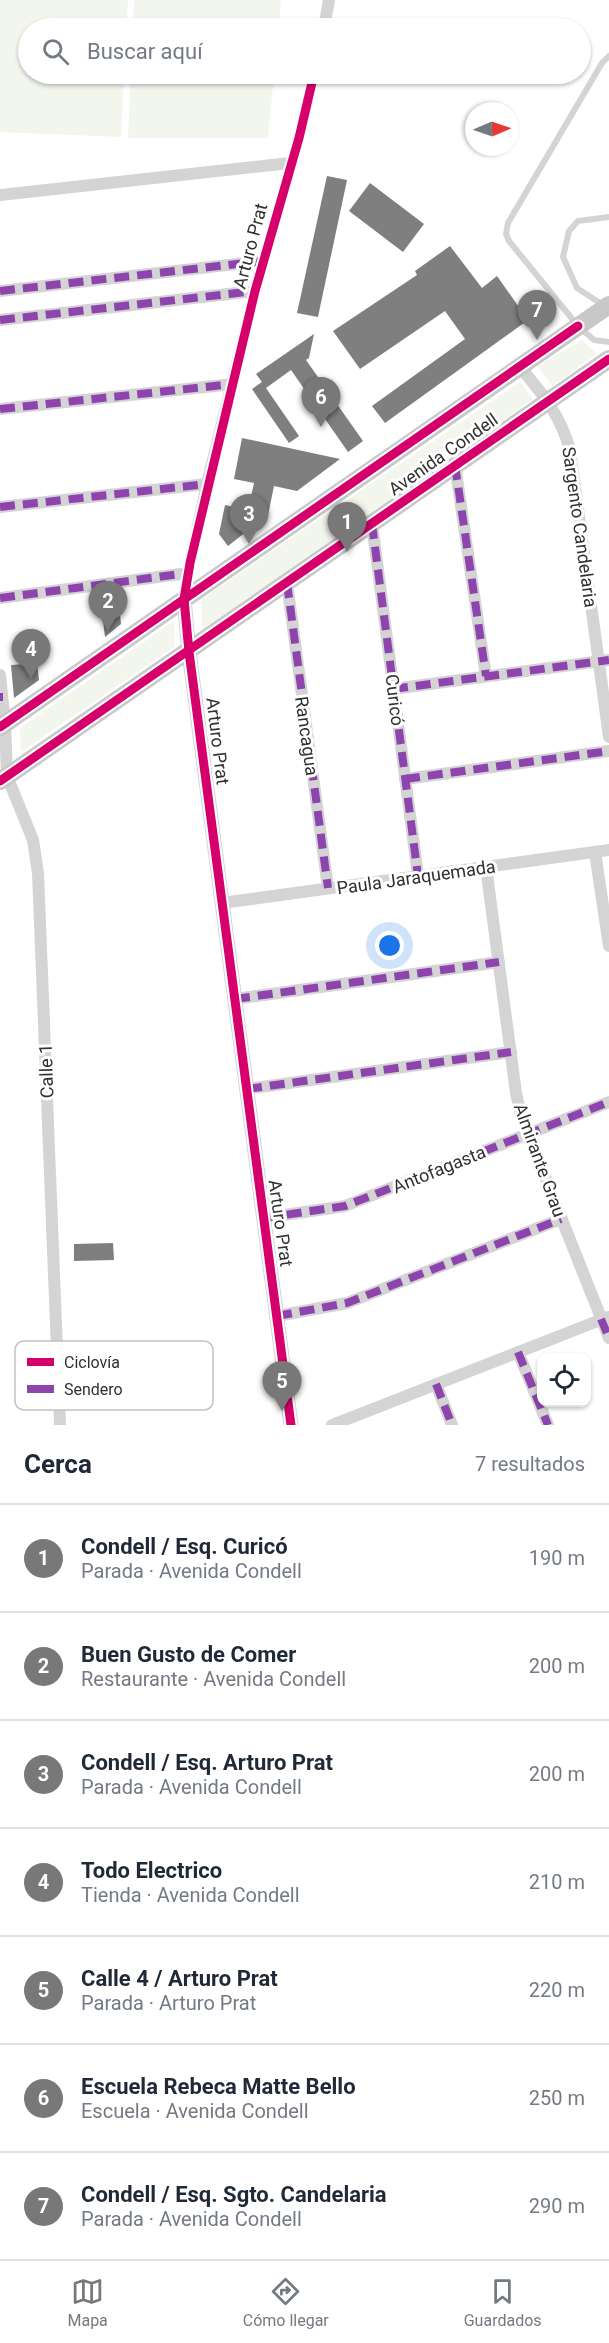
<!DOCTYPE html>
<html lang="es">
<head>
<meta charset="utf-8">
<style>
  :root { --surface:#fff; --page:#f2f2f3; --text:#1f2937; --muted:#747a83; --line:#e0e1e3; --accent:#787878 }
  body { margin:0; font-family:Roboto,sans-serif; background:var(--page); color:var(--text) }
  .controls { position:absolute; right:18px; bottom:18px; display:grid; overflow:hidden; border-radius:12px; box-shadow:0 2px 4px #0004 }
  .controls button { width:54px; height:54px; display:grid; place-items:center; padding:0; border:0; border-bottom:2px solid var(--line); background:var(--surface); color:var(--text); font:30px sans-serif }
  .compass { position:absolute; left:465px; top:102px; width:54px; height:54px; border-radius:50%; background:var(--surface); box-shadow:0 2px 4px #0004; rotate:88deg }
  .you { position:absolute; left:390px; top:946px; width:21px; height:21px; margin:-15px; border:4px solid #fff; border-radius:50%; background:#1a73e8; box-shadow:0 0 0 9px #1a73e833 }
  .badge { display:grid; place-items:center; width:39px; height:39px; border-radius:50%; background:var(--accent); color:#fff; font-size:20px; font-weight:700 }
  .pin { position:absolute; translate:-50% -50px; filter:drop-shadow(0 2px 3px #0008) }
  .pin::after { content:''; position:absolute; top:32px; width:21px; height:18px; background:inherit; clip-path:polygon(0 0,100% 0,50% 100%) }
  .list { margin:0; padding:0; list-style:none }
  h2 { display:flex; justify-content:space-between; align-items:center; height:78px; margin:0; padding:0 24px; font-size:26px }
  h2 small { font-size:20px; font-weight:400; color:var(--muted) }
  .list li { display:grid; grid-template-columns:39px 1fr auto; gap:18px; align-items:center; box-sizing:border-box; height:108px; padding:0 24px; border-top:2px solid var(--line) }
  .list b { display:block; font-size:22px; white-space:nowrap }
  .list p { margin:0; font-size:20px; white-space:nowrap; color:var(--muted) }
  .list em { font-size:20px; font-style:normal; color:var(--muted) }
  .icon { flex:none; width:33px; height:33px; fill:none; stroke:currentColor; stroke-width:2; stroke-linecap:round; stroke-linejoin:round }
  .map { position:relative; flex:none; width:609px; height:1425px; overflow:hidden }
  .search { position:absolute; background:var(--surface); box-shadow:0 2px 4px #0004; left:18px; right:18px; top:18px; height:66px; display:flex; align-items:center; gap:15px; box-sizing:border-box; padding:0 21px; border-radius:33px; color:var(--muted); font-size:22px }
  .sheet { height:834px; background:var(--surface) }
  nav { display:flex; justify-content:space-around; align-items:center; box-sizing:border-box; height:84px; border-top:2px solid var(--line); background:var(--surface); font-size:16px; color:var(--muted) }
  nav a { display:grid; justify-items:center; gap:3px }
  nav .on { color:var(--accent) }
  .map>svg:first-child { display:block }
  .green { fill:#f2f6ec }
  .building { fill:#7f7f7f }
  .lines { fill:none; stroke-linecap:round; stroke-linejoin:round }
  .service { stroke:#d4d4d4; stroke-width:6 }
  .minor { stroke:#d4d4d4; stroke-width:12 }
  .tertiary { stroke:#d4d4d4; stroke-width:15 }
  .primary { stroke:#c8c8c8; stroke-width:18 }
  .quiet { stroke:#8e44ad; stroke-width:8; stroke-dasharray:15 8; stroke-linecap:butt }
  .cycleway-casing { stroke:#fff; stroke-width:13 }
  .cycleway { stroke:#d6006c; stroke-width:9 }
  .labels { text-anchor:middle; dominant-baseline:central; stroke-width:6; stroke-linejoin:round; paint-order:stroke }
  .street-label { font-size:18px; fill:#303030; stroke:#fff }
  .key { fill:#fff; stroke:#c1c1c1; stroke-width:1.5 }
  .key-label { font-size:16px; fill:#303030 }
</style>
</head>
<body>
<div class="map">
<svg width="609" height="1425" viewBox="0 0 609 1425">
  <rect width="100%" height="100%" fill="#fff"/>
  <!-- green -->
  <g class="green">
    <polygon points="0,0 128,0 126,28 28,28 28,74 124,74 121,137 0,132"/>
    <polygon points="134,0 281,0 279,28 133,28"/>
    <polygon points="131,74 274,74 268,138 128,138"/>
    <polygon points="582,340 597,354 552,386 538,366"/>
    <polygon points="520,382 533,399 202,630 202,599"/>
    <polygon points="174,621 175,646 21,752 20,728"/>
  </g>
  <!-- building -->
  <g class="building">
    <polygon points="327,176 347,180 318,317 297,313"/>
    <polygon points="370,183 424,224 403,252 349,211"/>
    <polygon points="450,246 482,288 497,276 528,320 385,423 372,406 465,339 445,311 360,369 333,331 417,275 415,271"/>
    <polygon points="314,334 309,358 306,360 363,441 348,452 291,370 266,388 299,436 289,443 252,389 262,382 256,374"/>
    <polygon points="242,438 340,459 297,491 274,486 268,515 254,512 251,528 228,546 219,534 225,505 248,510 254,483 234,479"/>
    <polygon points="118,594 121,624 105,637 100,596"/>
    <polygon points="37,663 39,680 14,698 11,665"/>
    <polygon points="113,1243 114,1260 74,1261 74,1244"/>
  </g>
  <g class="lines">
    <!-- service -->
    <g class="service">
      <polyline points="609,56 602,63 508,223 506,234 509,241 578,326 594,340 609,342"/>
      <polyline points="603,305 577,288 563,257 569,231 578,221 609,217"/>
    </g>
    <!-- minor -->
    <g class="minor">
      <polyline points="324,28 329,0"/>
      <polyline points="0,195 290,163"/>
      <polyline points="0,291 263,261"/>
      <polyline points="0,320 255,291"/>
      <path d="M 520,367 C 542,393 561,416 570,450 L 609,737"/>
      <polyline points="0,409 233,384"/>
      <polyline points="455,465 486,676"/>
      <polyline points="0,507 207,484"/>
      <polyline points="372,524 418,876"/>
      <polyline points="287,583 328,888"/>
      <polyline points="0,598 188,573"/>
      <polyline points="184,599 190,563 207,484 255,291 299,138 314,74"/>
      <polyline points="0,675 5,723 7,776 33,840 38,873 60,1425"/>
      <polyline points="393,689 609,660"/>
      <polyline points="405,779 609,751"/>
      <polyline points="595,852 609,946"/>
      <polyline points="486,867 516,1093 522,1119 609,1338"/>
      <polyline points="222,903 609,850"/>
      <polyline points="235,999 499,962"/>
      <polyline points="247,1089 511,1052"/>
      <polyline points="264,1218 345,1206 609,1102"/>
      <polyline points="277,1316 347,1303 561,1219"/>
      <polyline points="518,1352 548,1425"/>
      <polyline points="436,1384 452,1425"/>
      <polyline points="332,1425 608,1317"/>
    </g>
    <!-- tertiary -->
    <polyline class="tertiary" points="184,599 189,652 291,1425"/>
    <!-- primary -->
    <g class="primary">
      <polyline points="0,727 609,305"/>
      <polyline points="0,781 609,359"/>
    </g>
    <!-- quiet -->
    <g class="quiet">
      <polyline points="0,291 263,261"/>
      <polyline points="0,320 255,291"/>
      <polyline points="0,409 233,384"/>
      <polyline points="455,465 486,676"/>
      <polyline points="0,507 207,484"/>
      <polyline points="372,524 418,876"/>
      <polyline points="287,583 328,888"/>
      <polyline points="0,598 188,573"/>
      <polyline points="393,689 609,660"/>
      <polyline points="0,697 3,697"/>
      <polyline points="405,779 609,751"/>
      <polyline points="235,999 499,962"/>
      <polyline points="247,1089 511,1052"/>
      <polyline points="264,1218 345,1206 609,1102"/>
      <polyline points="277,1316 347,1303 561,1219"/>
      <polyline points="601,1319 609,1338"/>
      <polyline points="518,1352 548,1425"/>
      <polyline points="436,1384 452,1425"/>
    </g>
    <defs>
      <g id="cycleway">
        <polyline points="0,727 578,326"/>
        <polyline points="0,781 609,359"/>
        <polyline points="291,1425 189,652 184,599 190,563 255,291 299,138 314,74"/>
      </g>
    </defs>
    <!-- cycleway casing -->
    <use href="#cycleway" class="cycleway-casing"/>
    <!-- cycleway -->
    <use href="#cycleway" class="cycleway"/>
  </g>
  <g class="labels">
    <!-- street labels -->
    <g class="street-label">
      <text transform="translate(250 246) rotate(-75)">Arturo Prat</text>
      <text transform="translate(443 454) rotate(-35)">Avenida Condell</text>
      <text transform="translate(580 527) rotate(82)">Sargento Candelaria</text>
      <text transform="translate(395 700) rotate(83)">Curicó</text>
      <text transform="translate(307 736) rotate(82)">Rancagua</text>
      <text transform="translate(218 741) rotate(83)">Arturo Prat</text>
      <text transform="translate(416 877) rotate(-8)">Paula Jaraquemada</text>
      <text transform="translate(46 1071) rotate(-92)">Calle 1</text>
      <text transform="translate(540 1160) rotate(70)">Almirante Grau</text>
      <text transform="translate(439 1169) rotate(-22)">Antofagasta</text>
      <text transform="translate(281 1223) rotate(82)">Arturo Prat</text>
    </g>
  </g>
  <!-- legend -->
  <rect x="15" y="1341" width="198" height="69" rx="9" class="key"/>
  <rect x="27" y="1358" width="27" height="8" fill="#d6006c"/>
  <rect x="27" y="1385" width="27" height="8" fill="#8e44ad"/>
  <g class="key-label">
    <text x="64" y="1368">Ciclovía</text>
    <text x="64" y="1395">Sendero</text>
  </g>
</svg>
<div class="controls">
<button><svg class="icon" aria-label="locate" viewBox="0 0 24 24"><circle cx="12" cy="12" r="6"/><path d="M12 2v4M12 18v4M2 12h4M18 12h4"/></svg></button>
</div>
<svg class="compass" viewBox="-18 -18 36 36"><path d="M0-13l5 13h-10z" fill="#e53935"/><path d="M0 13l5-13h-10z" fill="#747a83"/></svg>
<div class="you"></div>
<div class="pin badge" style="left:347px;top:552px">1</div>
<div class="pin badge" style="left:108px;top:631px">2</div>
<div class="pin badge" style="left:249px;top:544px">3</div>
<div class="pin badge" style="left:31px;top:679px">4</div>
<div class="pin badge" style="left:282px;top:1411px">5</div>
<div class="pin badge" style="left:321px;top:427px">6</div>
<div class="pin badge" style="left:537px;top:340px">7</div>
<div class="search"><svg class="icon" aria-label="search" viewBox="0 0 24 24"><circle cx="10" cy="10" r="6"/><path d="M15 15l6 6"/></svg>Buscar aquí</div>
</div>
<section class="sheet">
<h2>Cerca<small>7 resultados</small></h2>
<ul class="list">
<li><span class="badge">1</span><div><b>Condell / Esq. Curicó</b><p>Parada · Avenida Condell</p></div><em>190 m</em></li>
<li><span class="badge">2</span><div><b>Buen Gusto de Comer</b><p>Restaurante · Avenida Condell</p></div><em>200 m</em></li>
<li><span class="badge">3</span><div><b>Condell / Esq. Arturo Prat</b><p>Parada · Avenida Condell</p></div><em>200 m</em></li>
<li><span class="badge">4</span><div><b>Todo Electrico</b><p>Tienda · Avenida Condell</p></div><em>210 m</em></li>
<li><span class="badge">5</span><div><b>Calle 4 / Arturo Prat</b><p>Parada · Arturo Prat</p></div><em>220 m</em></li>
<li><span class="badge">6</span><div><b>Escuela Rebeca Matte Bello</b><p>Escuela · Avenida Condell</p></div><em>250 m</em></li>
<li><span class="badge">7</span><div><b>Condell / Esq. Sgto. Candelaria</b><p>Parada · Avenida Condell</p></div><em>290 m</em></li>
</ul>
</section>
<nav>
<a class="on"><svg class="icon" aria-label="map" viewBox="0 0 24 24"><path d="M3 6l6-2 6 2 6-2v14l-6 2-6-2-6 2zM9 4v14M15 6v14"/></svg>Mapa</a>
<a><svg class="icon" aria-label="directions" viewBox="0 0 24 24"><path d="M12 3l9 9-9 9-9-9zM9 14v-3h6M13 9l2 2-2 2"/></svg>Cómo llegar</a>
<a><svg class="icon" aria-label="saved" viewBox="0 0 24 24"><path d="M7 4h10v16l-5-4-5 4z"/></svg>Guardados</a>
</nav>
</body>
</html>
